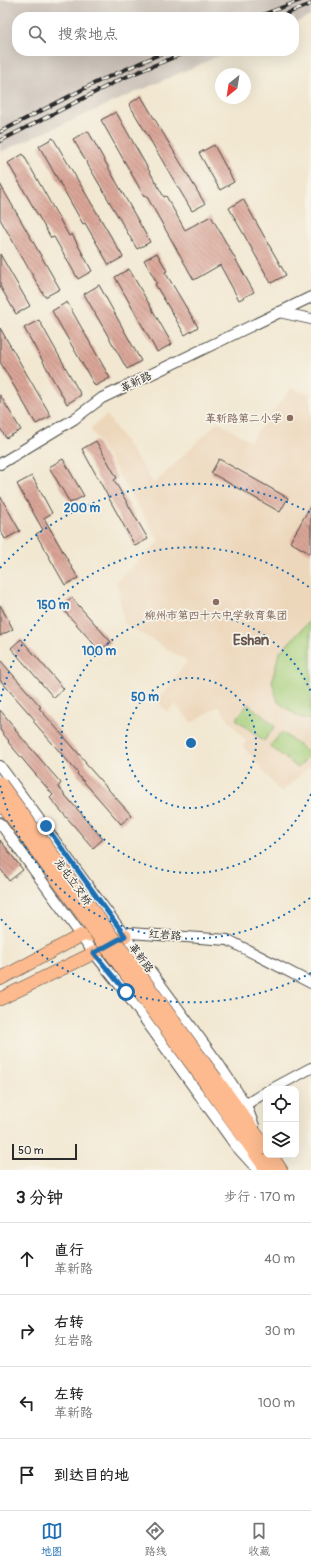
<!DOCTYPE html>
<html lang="zh">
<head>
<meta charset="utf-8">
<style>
  :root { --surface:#fff; --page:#f6f6f6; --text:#222; --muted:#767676; --line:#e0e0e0; --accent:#1f6fb2 }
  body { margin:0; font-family:Pangolin,"LXGW WenKai TC",sans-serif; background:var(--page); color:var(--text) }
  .controls { position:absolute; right:12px; bottom:12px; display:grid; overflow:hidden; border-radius:8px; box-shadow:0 4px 16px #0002 }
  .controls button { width:36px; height:36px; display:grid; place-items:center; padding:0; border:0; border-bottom:1px solid var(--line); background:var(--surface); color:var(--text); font:20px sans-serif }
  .compass { position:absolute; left:215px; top:68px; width:36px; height:36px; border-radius:50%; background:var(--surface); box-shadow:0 4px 16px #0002; rotate:210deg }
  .scale { position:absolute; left:12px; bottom:10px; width:65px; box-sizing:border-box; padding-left:4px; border:2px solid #2b2b2b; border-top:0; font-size:11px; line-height:14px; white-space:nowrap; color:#2b2b2b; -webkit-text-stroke:3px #f7f3e8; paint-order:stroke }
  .stop { position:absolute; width:12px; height:12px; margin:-9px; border:3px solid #1f6fb2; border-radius:50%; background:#fff }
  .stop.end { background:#1f6fb2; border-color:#fff; box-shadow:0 1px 4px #0008 }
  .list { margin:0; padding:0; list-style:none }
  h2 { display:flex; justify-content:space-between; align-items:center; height:52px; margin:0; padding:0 16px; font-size:17px }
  h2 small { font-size:13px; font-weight:400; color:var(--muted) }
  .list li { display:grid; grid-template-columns:26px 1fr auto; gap:12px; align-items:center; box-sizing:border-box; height:72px; padding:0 16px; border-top:1px solid var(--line) }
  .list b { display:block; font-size:15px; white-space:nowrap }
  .list p { margin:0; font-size:13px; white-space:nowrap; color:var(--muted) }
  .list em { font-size:13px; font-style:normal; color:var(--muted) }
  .icon { flex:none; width:22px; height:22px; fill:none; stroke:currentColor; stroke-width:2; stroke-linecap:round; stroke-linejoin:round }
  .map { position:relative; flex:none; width:311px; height:1170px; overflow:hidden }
  .search { position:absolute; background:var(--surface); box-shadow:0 4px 16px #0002; left:12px; right:12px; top:12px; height:44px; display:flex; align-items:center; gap:10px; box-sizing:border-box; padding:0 14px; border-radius:16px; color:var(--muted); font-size:15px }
  .sheet { height:340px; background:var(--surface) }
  nav { display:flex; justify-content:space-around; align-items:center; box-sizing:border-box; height:56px; border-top:1px solid var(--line); background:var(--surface); font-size:11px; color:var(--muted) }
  nav a { display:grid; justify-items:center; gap:2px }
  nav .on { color:var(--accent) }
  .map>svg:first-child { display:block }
  .built { fill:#edd7bb }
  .railway { fill:#ccc2b9 }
  .pitch { fill:#a6cf7b; stroke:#687d53 }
  .building { fill:url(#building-back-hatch) }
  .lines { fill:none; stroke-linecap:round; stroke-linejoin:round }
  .minor-casing { stroke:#494744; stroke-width:12 }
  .major-casing { stroke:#494744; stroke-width:14 }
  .minor { stroke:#fff; stroke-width:10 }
  .major { stroke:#fcba8e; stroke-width:13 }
  .rail-casing { stroke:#2b2b2b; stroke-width:4 }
  .rail { stroke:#f7f3e8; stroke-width:2.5; stroke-dasharray:8; stroke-linecap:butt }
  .major-bridge-casing { stroke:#494744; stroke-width:14; stroke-linecap:butt }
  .major-bridge { stroke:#fcba8e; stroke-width:13 }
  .route { stroke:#1f6fb2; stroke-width:5 }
  .ring { fill:none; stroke:#1f6fb2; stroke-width:2; stroke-dasharray:2 4 }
  .education-dot { fill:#8d6e63; stroke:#f7f3e8; stroke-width:1.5 }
  .labels { text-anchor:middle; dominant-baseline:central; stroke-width:3.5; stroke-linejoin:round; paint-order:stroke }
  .street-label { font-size:11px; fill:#2b2b2b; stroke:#f7f3e8 }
  .education-label { font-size:11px; fill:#785e54; stroke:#f7f3e8; text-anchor:end }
  .district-label { font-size:15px; font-weight:bold; fill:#685651; stroke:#f7f3e8 }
  .centre { fill:#1f6fb2; stroke:#f7f3e8; stroke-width:2 }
  .ring-label { font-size:12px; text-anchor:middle; font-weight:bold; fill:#1f6fb2; stroke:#f7f3e8; stroke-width:3.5; stroke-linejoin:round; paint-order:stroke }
</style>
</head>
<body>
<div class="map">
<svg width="311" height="1170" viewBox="0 0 311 1170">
  <defs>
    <pattern id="building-back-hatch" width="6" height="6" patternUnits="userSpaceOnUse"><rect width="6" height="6" fill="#daa698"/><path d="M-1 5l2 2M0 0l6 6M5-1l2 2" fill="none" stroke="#b1877c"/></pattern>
  </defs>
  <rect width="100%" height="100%" fill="#f7f3e8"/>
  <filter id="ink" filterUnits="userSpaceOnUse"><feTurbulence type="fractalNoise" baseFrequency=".025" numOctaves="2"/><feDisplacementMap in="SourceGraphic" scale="8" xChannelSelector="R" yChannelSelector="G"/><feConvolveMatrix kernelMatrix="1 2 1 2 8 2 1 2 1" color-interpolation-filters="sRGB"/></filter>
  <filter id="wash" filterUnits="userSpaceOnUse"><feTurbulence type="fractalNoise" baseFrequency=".012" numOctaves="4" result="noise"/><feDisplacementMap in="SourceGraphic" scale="16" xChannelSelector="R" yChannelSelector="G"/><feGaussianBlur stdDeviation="0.9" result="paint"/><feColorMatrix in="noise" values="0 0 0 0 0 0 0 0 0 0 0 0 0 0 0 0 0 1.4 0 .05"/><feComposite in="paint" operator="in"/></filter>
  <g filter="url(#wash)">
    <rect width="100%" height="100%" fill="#f2e8d2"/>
    <!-- built -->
    <polygon class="built" points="291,388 311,394 311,765 281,793 243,746 246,741 218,706 192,723 175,704 167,712 156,700 164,693 187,661 124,623 116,581 159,541 90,428 107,415 154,484 218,422 250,441"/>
    <!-- railway -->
    <polygon class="railway" points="0,0 311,0 311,16 294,23 294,17 17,17 17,51 230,51 0,152"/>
    <!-- pitch -->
    <g class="pitch">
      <polygon points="311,620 311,720 299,717 278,702 272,681 279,653"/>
      <polygon points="248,704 275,726 264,741 236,719"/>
      <polygon points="282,732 310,754 298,768 270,746"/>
    </g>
    <g id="blocks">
      <!-- building -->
      <g class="building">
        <polygon points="141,96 205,204 192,211 129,104"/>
        <polygon points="116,112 164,197 166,196 185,230 211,216 254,292 239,300 220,265 194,280 146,195 144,196 101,120"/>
        <polygon points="88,131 150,242 137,249 73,139"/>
        <polygon points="53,138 123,257 109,265 85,223 83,224 39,146"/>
        <polygon points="214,145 234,182 220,190 199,153"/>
        <polygon points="23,154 69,236 72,234 92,271 78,279 54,237 51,238 8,163"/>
        <polygon points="0,184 60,289 45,297 0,219"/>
        <polygon points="243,199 286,275 271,283 229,208"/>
        <polygon points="157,253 167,271 165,272 198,327 185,335 155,284 157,283 144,260"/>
        <polygon points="0,254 30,306 16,314 0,286"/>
        <polygon points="129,269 172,344 157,352 115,277"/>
        <polygon points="99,285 141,361 127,369 84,294"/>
        <polygon points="67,302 110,378 95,386 52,311"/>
        <polygon points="39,320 81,395 67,404 24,328"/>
        <polygon points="0,328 51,416 36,424 0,362"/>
        <polygon points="0,395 21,430 6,438 0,428"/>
        <polygon points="96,441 117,478 114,480 148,539 135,546 82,449"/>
        <polygon points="63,459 84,496 70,503 49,467"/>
        <polygon points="219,459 288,498 280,512 211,473"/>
        <polygon points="32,476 52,513 44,518 78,578 65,585 36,534 43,530 17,484"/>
        <polygon points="0,496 20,531 5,539 0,530"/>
        <polygon points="311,505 311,554 290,542"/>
        <polygon points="72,598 111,642 100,651 61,607"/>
        <polygon points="0,605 13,629 0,636"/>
        <polygon points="21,639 64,689 54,698 11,648"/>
        <polygon points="0,660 41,707 39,708 86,762 85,763 131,815 121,824 77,774 78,773 33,721 35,720 0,680"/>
        <polygon points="0,710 16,729 15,730 61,783 58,787 103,839 93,848 50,798 53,795 8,742 9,741 0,730"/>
        <polygon points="0,840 23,870 9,881 0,868"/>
      </g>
    </g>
  </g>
  <g filter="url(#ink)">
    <use href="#blocks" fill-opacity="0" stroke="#494744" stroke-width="1"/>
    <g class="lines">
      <defs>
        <g id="minor">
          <polyline points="279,312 311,319"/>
          <polyline points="0,464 74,419 102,398 311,297"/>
          <polyline points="0,766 218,1063 246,1105 254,1126"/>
          <polyline points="0,823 94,953 126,993 236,1146 258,1170"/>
          <polyline points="125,936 130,933 228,940 311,983"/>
          <polyline points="272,1089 311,1068"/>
          <polyline points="240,1108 266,1092"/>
        </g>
        <g id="major">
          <polyline points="0,979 82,935 107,935"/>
          <polyline points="0,999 94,953 125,936"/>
          <polyline points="216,1079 266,1148"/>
          <polyline points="207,1085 267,1170"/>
          <polyline points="271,1155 281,1170"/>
        </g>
      </defs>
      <!-- minor casing -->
      <use href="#minor" class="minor-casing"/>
      <!-- major casing -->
      <use href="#major" class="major-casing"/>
      <!-- minor -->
      <use href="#minor" class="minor"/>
      <!-- major -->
      <use href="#major" class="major"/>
      <defs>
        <g id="rail">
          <polyline points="257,17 301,0"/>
          <polyline points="278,17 311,4"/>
          <polyline points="0,132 97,82 167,51"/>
          <polyline points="0,141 121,79 189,51"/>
        </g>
      </defs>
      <!-- rail casing -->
      <use href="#rail" class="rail-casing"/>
      <!-- rail -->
      <use href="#rail" class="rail"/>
      <defs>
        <g id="major-bridge">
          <polyline points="0,783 216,1079"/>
          <polyline points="0,801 207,1085"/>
        </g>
      </defs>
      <!-- major-bridge casing -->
      <use href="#major-bridge" class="major-bridge-casing"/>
      <!-- major-bridge -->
      <use href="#major-bridge" class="major-bridge"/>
    </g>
  </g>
  <g class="lines" filter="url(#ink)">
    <!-- route -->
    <polyline class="route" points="46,826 125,936 94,953 126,992"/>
  </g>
  <!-- distance rings -->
  <g class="ring">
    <circle cx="191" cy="743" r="65"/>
    <path d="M311 794A130 130 0 1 1 311 692"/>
    <path d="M310 898A195 195 0 0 1 0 784M0 702A195 195 0 0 1 310 588"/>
    <path d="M311 973A259 259 0 0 1 0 918M0 568A259 259 0 0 1 311 513"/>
  </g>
  <!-- markers -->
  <g class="education-dot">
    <circle cx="290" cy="418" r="4"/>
    <circle cx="216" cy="602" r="4"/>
  </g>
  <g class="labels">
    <!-- street labels -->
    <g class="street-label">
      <text transform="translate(136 382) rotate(-26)">革新路</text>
      <text transform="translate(73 882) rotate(54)">龙屯立交桥</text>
      <text transform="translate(165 935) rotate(4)">红岩路</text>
      <text transform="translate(141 958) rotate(54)">革新路</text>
    </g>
    <!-- education labels -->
    <g class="education-label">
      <text x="282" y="418">革新路第二小学</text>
      <text x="216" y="615" text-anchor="middle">柳州市第四十六中学教育集团</text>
    </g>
    <!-- district labels -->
    <g class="district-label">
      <text x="251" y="640">Eshan</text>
    </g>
  </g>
  <circle cx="191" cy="743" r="6" class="centre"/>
  <g class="ring-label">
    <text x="82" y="512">200 m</text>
    <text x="53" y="609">150 m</text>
    <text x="99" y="655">100 m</text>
    <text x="145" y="701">50 m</text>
  </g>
</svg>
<div class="controls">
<button><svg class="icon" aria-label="locate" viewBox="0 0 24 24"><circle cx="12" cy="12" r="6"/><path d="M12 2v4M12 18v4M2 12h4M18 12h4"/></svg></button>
<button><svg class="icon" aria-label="layers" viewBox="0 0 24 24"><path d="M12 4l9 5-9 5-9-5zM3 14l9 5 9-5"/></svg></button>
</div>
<svg class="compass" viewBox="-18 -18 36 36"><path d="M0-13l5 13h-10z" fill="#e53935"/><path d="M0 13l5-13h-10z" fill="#767676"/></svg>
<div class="scale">50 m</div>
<div class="stop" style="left:126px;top:992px"></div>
<div class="stop end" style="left:46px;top:826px"></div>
<div class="search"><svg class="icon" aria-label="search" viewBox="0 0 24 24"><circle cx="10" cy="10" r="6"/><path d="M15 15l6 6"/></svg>搜索地点</div>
</div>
<section class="sheet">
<h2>3 分钟<small>步行 · 170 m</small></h2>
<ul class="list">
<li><svg class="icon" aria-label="ahead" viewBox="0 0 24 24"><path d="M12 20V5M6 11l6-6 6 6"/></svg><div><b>直行</b><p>革新路</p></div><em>40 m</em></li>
<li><svg class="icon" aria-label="right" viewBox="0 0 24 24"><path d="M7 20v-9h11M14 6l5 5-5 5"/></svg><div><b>右转</b><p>红岩路</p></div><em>30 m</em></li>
<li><svg class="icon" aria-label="left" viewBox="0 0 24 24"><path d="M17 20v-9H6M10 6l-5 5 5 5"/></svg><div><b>左转</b><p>革新路</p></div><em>100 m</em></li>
<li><svg class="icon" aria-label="arrive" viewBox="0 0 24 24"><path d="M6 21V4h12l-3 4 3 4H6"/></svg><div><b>到达目的地</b></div></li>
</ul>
</section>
<nav>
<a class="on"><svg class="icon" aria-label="map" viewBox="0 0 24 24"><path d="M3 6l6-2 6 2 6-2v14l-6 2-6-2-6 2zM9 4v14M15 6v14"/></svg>地图</a>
<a><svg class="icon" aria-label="directions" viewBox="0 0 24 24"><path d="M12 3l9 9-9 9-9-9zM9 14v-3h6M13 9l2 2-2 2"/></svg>路线</a>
<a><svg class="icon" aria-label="saved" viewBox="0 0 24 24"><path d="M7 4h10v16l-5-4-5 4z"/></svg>收藏</a>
</nav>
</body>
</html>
